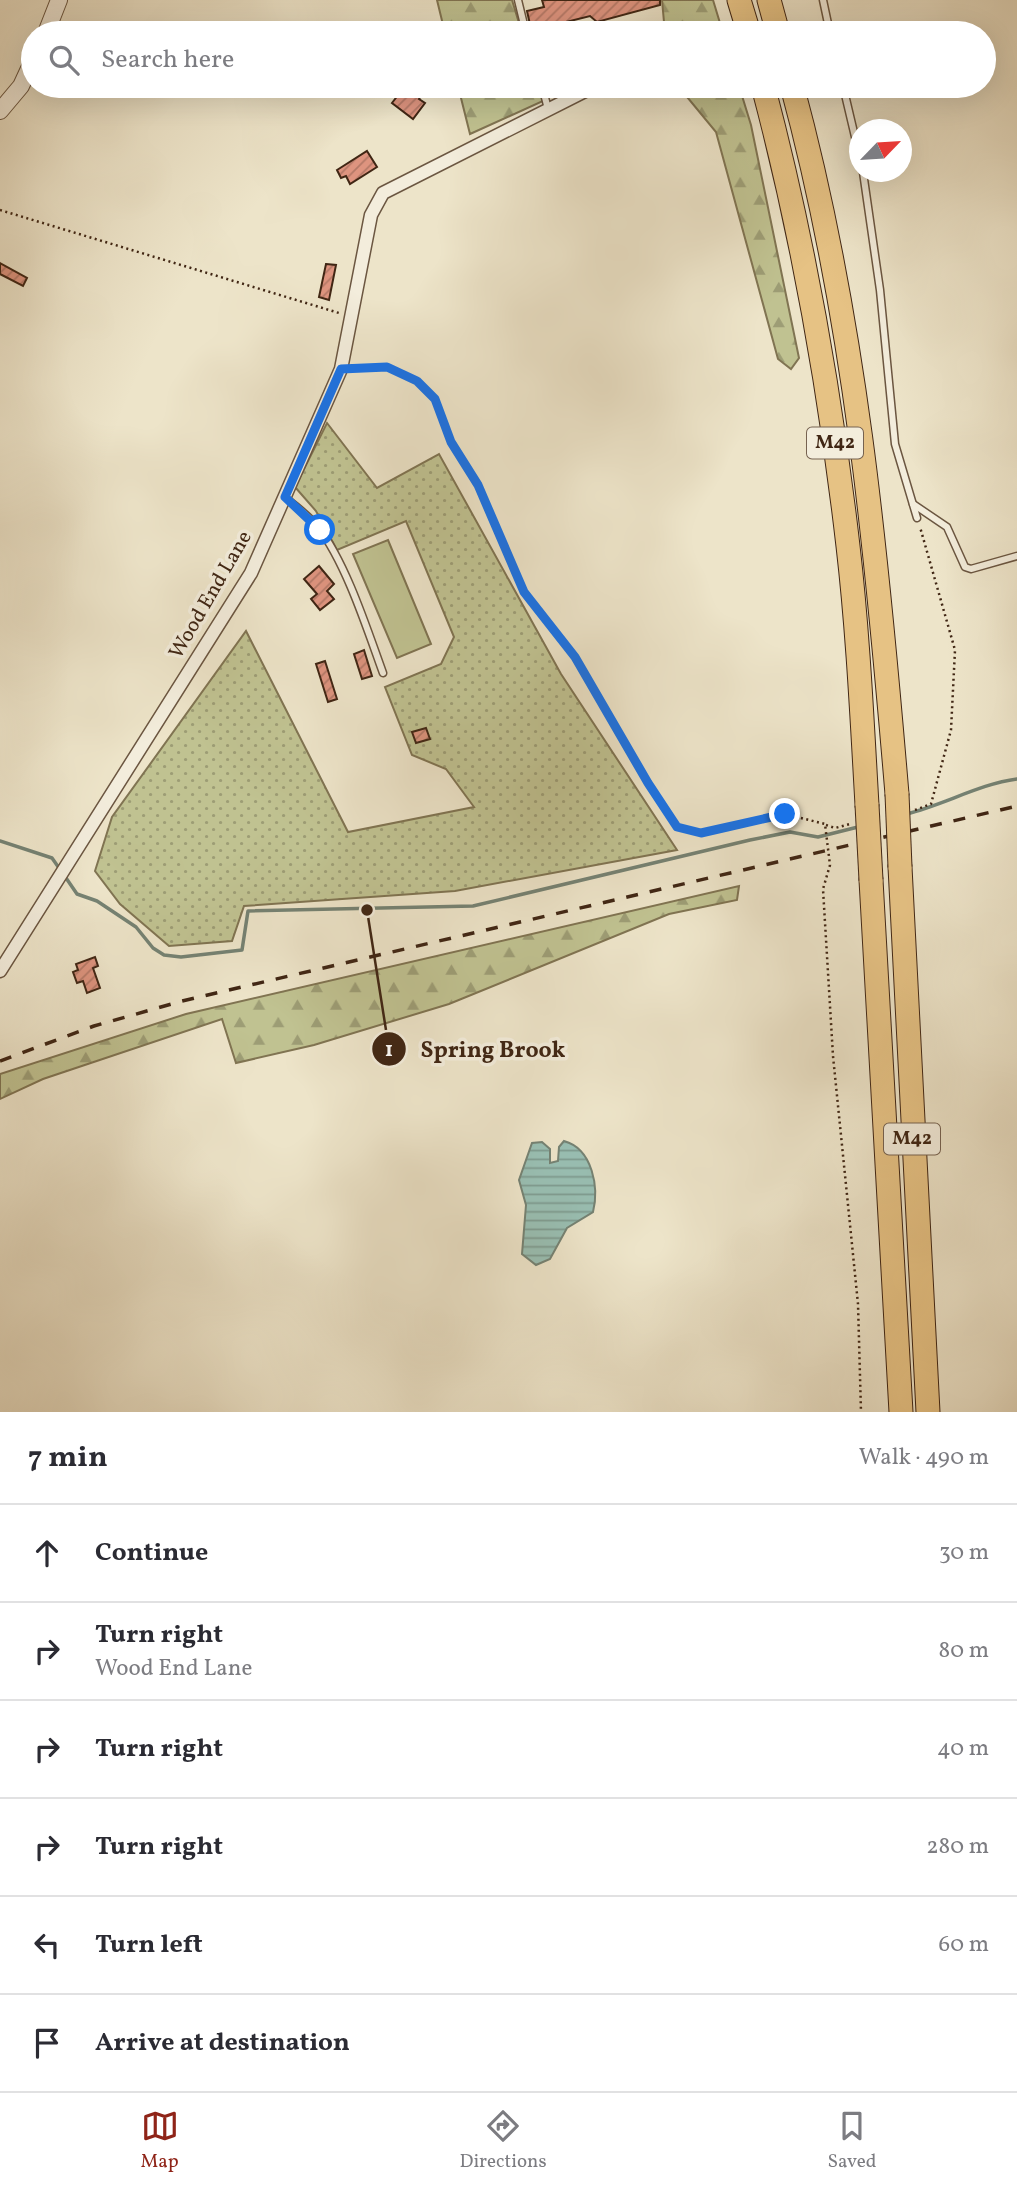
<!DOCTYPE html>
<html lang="en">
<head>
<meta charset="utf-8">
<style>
  :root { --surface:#fff; --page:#f7f7f7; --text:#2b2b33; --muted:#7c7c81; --line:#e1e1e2; --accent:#8f2418 }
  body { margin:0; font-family:Vollkorn,serif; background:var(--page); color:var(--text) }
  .compass { position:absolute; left:849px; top:119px; width:63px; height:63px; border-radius:50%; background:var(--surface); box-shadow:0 7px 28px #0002; rotate:65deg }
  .stop { position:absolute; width:21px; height:21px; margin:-16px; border:5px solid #1a73e8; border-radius:50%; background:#fff }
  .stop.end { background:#1a73e8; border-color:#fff; box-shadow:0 2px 7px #0008 }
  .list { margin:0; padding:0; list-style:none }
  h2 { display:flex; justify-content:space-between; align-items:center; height:91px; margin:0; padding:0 28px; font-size:30px }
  h2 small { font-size:23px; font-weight:400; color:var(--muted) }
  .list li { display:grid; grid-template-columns:46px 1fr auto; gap:21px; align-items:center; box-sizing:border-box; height:98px; padding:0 28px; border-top:2px solid var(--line) }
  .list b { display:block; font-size:26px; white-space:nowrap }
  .list p { margin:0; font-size:23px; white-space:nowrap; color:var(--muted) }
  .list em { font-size:23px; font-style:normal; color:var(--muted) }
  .icon { flex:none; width:38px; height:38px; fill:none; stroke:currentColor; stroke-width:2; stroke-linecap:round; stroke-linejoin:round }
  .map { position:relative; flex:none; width:1017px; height:1412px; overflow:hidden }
  .search { position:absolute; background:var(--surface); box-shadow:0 7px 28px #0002; left:21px; right:21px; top:21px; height:77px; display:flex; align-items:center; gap:18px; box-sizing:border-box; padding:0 24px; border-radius:38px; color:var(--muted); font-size:26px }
  .sheet { height:679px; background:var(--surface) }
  nav { display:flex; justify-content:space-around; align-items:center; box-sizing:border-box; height:98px; border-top:2px solid var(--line); background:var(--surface); font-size:19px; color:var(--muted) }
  nav a { display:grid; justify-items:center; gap:4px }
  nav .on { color:var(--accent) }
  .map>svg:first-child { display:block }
  .grass { fill:url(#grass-dots); stroke:#807452; stroke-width:2 }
  .forest { fill:url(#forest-firs); stroke:#807452; stroke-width:2 }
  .garden { fill:#c0c291; stroke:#807452; stroke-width:2 }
  .water { fill:url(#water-rules); stroke:#758273; stroke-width:2 }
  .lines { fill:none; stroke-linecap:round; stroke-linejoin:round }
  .stream { stroke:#758273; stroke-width:3.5 }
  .building { fill:url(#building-hatch); stroke:#402614; stroke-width:2 }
  .service-casing { stroke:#6b5641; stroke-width:9 }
  .minor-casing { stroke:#6b5641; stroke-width:15 }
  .tertiary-casing { stroke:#6b5641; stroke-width:18 }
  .motorway-casing { stroke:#402614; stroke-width:25 }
  .path { stroke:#402614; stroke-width:2.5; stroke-dasharray:2 3.5; stroke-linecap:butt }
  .service { stroke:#f3eddc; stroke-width:6 }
  .minor { stroke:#f3eddc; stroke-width:12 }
  .tertiary { stroke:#f3eddc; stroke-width:16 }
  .motorway { stroke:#e6c284; stroke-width:23 }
  .rail { stroke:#402614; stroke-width:3.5; stroke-dasharray:12 12; stroke-linecap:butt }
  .motorway-bridge-casing { stroke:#402614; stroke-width:25; stroke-linecap:butt }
  .motorway-bridge { stroke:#e6c284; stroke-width:23 }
  .route { stroke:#1a73e8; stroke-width:9 }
  .labels { text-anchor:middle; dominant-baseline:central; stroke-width:7; stroke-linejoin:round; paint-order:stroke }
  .shield { fill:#f3eddc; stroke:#766250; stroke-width:2 }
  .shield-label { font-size:19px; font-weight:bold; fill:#402614 }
  .street-label { font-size:21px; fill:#402614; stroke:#f3eddc }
  .leader { fill:none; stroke:#402614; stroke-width:2.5 }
  .callout-dot { fill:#402614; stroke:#f3eddc; stroke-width:2.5 }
  .mark-label { font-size:21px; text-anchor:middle; font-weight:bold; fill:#fff }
  .callout-label { font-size:23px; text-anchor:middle; font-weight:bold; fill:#402614; stroke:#f3eddc; stroke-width:7; stroke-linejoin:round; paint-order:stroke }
</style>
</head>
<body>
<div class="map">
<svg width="1017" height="1412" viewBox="0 0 1017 1412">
  <defs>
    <pattern id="grass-dots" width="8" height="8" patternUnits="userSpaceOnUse" patternTransform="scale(1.75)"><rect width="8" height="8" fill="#c0c291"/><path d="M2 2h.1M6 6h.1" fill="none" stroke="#9d9d75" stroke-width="1.8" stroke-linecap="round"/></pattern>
    <pattern id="forest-firs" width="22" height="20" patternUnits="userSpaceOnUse" patternTransform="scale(1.75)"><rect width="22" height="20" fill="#c0c291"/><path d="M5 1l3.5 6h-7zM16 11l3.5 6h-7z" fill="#9d9d75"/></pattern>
    <pattern id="water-rules" width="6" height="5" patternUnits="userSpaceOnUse" patternTransform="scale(1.75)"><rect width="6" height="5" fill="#99bfb3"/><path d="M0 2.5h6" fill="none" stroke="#7e9b90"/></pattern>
    <pattern id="building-hatch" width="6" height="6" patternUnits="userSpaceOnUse" patternTransform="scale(1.75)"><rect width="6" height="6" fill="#de947f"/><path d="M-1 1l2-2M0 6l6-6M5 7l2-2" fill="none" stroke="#b57967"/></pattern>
  </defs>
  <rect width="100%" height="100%" fill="#ede4c9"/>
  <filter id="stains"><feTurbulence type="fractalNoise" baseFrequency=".00286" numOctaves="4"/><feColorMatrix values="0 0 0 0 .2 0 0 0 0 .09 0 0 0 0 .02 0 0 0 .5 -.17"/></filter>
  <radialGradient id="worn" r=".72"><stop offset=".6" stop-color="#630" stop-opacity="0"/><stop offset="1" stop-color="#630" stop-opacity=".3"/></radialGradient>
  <!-- grass -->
  <polygon class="grass" points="327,423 377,488 439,454 561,674 677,850 455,891 244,906 232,941 169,946 120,904 95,871 112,817 246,631 348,832 474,807 446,769 412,755 385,687 441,664 454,637 406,521 337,550 316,511 295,487"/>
  <!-- forest -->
  <g class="forest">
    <polygon points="437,0 512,0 522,33 445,33"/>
    <polygon points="662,0 713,0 723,33 665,33"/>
    <polygon points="458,86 538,86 543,101 470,134"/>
    <polygon points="678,86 739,86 751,125 799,358 791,369 778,359 716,132"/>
    <polygon points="739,886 737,900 669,914 449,1004 314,1045 236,1063 222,1019 43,1079 0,1099 0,1074 186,1014"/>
  </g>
  <!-- garden -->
  <polygon class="garden" points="388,540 431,644 397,658 353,554"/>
  <!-- water -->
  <path class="water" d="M 564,1141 C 593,1149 599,1188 593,1212 L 567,1228 L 550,1259 L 536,1265 L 522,1254 L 526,1205 L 519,1180 L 532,1143 L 542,1142 L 550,1149 L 550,1163 L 558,1161 L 559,1147 Z"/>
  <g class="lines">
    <!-- stream -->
    <g class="stream">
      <path d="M 906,814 C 944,805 979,784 1017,779"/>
      <polyline points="0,841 52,858 59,868"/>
      <polyline points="64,875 77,894 97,901 136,927 153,948 164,955 181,957 242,950 248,911 473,906 750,840 790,832 818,837 858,827"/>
    </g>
  </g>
  <!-- building -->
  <g class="building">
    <polygon points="542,0 660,0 660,5 597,22 590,16 562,23 563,27 535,32 534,28 531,29 527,11 544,7"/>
    <polygon points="405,86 429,86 419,99 425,103 413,119 392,103"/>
    <polygon points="367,151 377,167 350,184 346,176 341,178 337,170"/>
    <polygon points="0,263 27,278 23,286 0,274"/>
    <polygon points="326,264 336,265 329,300 319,297"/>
    <polygon points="319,566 334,584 327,591 334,599 320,610 311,599 317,594 304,579"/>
    <polygon points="364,650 372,676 362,679 354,654"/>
    <polygon points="325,661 337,699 328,702 316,664"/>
    <polygon points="426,728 430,739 416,743 412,732"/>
    <polygon points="95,957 98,966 93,968 100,988 87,993 83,981 77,983 73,972 78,970 76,964"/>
  </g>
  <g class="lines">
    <defs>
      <g id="service">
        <polyline points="518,0 526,33"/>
        <polyline points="823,0 830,33"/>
        <polyline points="542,86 548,109"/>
        <polyline points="843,86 860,158"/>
        <polyline points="863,172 880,290 895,444 917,518"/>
        <path d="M 285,497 C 296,507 308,515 318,527 C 346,563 367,629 383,673"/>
        <polyline points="913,504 947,527 965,567 971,569 1017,556"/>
      </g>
      <polyline id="minor" points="0,971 251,573 341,369 371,215 383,193 595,86"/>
      <g id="tertiary">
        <polyline points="46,33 59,0"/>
        <polyline points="0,111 21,86 33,60"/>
      </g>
      <g id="motorway">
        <polyline points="739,0 749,33"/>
        <polyline points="769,0 778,33"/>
        <path d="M 763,86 C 803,237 830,390 848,546 C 858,632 862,719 867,805"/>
        <path d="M 792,86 C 855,318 877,555 897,794"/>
        <polyline points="900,867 928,1412"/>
        <polyline points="871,880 901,1412"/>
      </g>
    </defs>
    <!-- service casing -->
    <use href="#service" class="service-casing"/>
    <!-- minor casing -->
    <use href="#minor" class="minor-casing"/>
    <!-- tertiary casing -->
    <use href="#tertiary" class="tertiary-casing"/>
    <!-- motorway casing -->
    <use href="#motorway" class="motorway-casing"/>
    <!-- path -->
    <g class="path">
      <polyline points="0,210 339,313"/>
      <polyline points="352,369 387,367 417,381 435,399 451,442 478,485 524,592 575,657 647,783 677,827 701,833 785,814 825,824 830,865 823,889 833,1056 858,1304 861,1412"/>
      <polyline points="915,810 931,804 951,730 955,650 920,527"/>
      <polyline points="826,825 835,828 850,824"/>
    </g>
    <!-- service -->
    <use href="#service" class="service"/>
    <!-- minor -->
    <use href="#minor" class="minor"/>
    <!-- tertiary -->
    <use href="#tertiary" class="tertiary"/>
    <!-- motorway -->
    <use href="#motorway" class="motorway"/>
    <!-- rail -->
    <polyline class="rail" points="0,1061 94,1026 182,1001 1017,806"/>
    <defs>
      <g id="motorway-bridge">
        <polyline points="897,794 900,867"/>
        <polyline points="867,805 871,880"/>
      </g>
    </defs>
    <!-- motorway-bridge casing -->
    <use href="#motorway-bridge" class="motorway-bridge-casing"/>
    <!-- motorway-bridge -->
    <use href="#motorway-bridge" class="motorway-bridge"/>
  </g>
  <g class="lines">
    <!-- route -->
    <polyline class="route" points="320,530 285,497 341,369 387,367 417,381 435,399 451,442 478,485 524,592 575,657 648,783 677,827 701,833 785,814"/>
  </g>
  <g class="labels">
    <!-- shield labels -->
    <g class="shield">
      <rect x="807" y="427.5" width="56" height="31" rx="5"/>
      <rect x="884" y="1123.5" width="56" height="31" rx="5"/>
    </g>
    <g class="shield-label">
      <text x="835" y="443">M42</text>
      <text x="912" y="1139">M42</text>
    </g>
    <!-- street labels -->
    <g class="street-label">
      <text transform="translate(211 595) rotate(-60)">Wood End Lane</text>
    </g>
  </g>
  <!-- callouts -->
  <path class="leader" d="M367 910L389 1049"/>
  <g class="callout-dot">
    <circle cx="367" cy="910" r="7"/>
    <circle cx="389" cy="1049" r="18"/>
  </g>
  <g class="mark-label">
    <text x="389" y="1056">1</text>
  </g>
  <g class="callout-label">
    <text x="493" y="1057">Spring Brook</text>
  </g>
  <rect width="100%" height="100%" filter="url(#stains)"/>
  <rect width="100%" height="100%" fill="url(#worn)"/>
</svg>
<svg class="compass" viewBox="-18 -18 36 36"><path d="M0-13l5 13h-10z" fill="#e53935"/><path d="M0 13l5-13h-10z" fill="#7c7c81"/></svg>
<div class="stop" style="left:320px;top:530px"></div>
<div class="stop end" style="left:785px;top:814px"></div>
<div class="search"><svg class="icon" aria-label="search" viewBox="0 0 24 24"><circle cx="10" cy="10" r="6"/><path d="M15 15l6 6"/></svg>Search here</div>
</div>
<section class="sheet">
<h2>7 min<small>Walk · 490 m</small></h2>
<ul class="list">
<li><svg class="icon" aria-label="ahead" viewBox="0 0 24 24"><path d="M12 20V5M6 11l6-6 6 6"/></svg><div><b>Continue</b></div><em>30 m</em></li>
<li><svg class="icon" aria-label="right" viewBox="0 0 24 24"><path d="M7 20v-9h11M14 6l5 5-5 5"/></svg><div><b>Turn right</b><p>Wood End Lane</p></div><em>80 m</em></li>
<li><svg class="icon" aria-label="right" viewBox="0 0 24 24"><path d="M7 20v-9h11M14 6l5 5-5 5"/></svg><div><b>Turn right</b></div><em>40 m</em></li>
<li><svg class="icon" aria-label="right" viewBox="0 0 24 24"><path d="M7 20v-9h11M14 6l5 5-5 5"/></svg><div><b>Turn right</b></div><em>280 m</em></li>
<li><svg class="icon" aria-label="left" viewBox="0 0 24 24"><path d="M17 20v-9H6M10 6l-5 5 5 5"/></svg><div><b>Turn left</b></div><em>60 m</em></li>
<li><svg class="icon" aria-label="arrive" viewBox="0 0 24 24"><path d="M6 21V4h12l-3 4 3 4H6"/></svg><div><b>Arrive at destination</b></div></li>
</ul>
</section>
<nav>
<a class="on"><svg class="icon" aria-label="map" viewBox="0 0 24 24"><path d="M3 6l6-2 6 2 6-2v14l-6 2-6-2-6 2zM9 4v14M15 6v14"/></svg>Map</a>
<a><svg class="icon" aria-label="directions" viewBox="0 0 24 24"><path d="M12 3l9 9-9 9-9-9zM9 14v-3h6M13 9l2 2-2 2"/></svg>Directions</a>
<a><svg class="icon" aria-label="saved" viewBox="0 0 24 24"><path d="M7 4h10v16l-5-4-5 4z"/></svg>Saved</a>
</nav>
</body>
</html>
